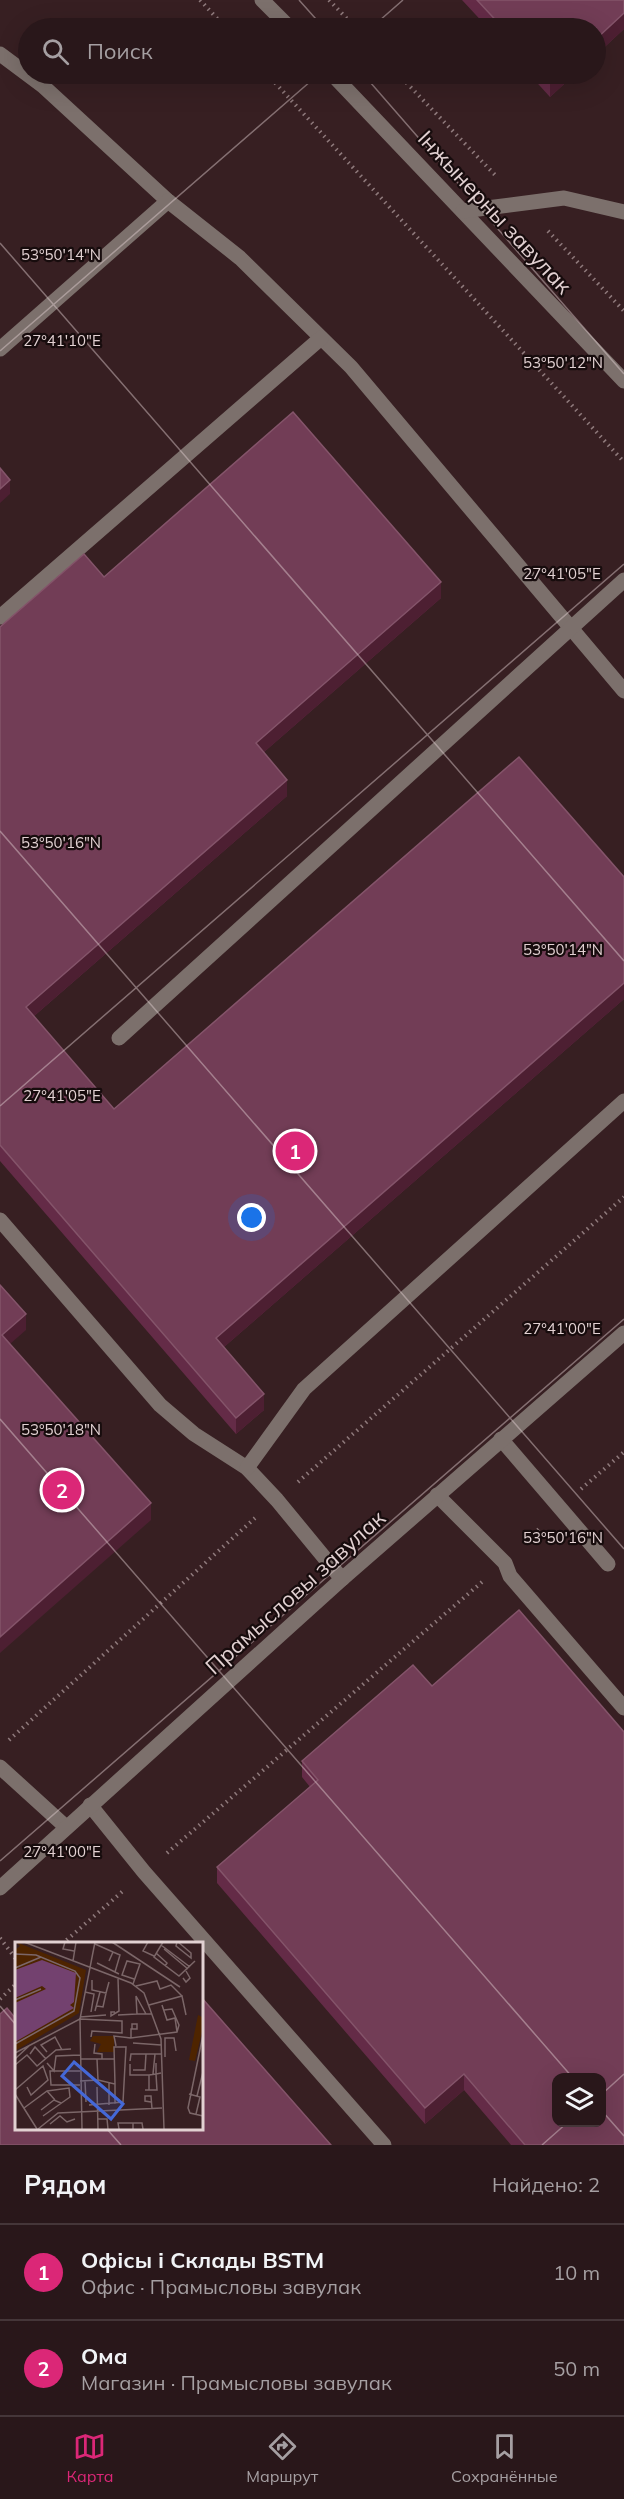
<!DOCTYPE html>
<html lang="ru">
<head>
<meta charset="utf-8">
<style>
  :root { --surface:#29171a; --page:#352427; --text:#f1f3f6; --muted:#a59fa2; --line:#453639; --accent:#db2777 }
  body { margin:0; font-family:Mulish,sans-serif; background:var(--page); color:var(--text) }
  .controls { position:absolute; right:18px; bottom:18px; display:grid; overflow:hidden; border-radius:12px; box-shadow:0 6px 24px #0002 }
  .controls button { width:54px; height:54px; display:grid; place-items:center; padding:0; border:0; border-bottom:2px solid var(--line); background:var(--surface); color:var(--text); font:30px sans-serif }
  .you { position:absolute; left:252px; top:1218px; width:21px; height:21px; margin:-15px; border:4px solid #fff; border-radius:50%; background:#1a73e8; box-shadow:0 0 0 9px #1a73e833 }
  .badge { display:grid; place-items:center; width:39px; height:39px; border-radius:50%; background:var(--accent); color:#fff; font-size:20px; font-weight:700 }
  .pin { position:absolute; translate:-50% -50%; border:3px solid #fff; box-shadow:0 2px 6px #0006 }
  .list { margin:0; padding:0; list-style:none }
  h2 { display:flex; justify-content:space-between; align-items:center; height:78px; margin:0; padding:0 24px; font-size:26px }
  h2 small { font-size:20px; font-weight:400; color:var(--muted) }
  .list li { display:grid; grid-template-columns:39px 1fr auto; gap:18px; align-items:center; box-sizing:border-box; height:96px; padding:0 24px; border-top:2px solid var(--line) }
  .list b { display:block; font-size:22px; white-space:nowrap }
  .list p { margin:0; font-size:20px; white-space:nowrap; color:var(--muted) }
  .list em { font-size:20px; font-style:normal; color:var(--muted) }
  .icon { flex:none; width:33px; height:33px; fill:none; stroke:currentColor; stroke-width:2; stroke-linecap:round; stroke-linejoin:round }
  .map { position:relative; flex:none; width:624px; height:2145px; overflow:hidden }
  .search { position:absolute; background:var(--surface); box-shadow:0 6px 24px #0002; left:18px; right:18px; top:18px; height:66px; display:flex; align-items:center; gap:15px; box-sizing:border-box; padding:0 21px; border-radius:33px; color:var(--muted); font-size:22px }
  .sheet { height:270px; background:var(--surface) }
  nav { display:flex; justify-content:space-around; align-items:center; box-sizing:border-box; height:84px; border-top:2px solid var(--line); background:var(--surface); font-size:16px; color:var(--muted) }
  nav a { display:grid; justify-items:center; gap:3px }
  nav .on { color:var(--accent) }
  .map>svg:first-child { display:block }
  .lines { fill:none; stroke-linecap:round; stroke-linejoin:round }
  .path { stroke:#8f7a7c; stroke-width:4; stroke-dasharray:1.5 4.5; stroke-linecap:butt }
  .minor { stroke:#7c706c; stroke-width:15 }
  .wall { fill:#642b47 }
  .shaded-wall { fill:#4d1f32 }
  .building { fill:#723d56; stroke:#84546a; stroke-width:1.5; fill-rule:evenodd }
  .ticks { fill:none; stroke:#e2d1d2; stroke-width:1.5; stroke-opacity:0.45 }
  .labels { text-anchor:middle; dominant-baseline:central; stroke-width:4.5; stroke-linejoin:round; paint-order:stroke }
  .street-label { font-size:22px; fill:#e2d1d2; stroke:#170c0d }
  .inset-road { fill:none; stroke:#7b6668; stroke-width:1.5 }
  .view { fill:#4468d7; fill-opacity:0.15; stroke:#4468d7; stroke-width:3 }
  .inset-edge { fill:none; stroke:#e2d1d2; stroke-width:3 }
  .ticks-label { font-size:15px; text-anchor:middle; fill:#e2d1d2; stroke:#170c0d; stroke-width:4.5; stroke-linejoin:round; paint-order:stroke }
</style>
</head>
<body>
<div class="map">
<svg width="624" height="2145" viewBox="0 0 624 2145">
  <rect width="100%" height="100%" fill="#371f22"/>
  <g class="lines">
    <!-- path -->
    <g class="path">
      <polyline points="200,0 226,28"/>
      <polyline points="329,0 356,28"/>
      <polyline points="267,74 624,462"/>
      <polyline points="398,74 497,177"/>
      <polyline points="548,231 624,311"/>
      <polyline points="298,1482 624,1197"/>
      <polyline points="581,1489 624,1452"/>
      <polyline points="525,1543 539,1529"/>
      <polyline points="9,1740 255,1518"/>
      <polyline points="167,1853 482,1582"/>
      <polyline points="0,1938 16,1959"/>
      <polyline points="62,1944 123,1891"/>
      <polyline points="0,1999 16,1984"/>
    </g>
    <!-- minor -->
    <g class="minor">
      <polyline points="262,0 290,28"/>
      <polyline points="0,54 43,86 168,201 240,258 351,367 624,691"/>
      <polyline points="332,74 624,381"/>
      <polyline points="463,211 564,198 624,212"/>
      <polyline points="0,349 168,201"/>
      <polyline points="0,617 321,338"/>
      <polyline points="119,1038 624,580"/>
      <polyline points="0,1220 160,1405 194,1434 247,1468 277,1500 342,1579"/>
      <polyline points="501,1439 608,1564"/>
      <polyline points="247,1468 304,1389 624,1101"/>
      <polyline points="437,1495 505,1563 510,1576 624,1708"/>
      <polyline points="0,1767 66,1827"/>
      <polyline points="90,1805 144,1872 384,2145"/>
      <polyline points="0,1888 342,1579 624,1333"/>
    </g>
  </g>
  <!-- wall -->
  <g class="wall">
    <polygon points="462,0 624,0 624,29 596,55 596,28 488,28"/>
    <polygon points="529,74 575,74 550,97"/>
    <polygon points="104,577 441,598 264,752 287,796 33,1017 114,1109 624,877 624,999 224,1347 264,1410 236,1434 0,1161 0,627"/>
    <polygon points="302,1761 624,2145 511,2145 464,2090 425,2124 217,1883 217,1867 310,1787 302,1777"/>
  </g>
  <!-- shaded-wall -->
  <g class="shaded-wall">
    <polygon points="624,13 624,29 596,55 596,39"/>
    <polygon points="558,74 575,74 550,97 550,80"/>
    <polygon points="10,480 10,494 0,503 0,489"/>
    <polygon points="441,582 441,598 256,759 256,743"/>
    <polygon points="287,780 287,796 26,1023 26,1007"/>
    <polygon points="624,983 624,999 216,1354 216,1338"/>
    <polygon points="26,1314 26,1330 2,1351 2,1335"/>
    <polygon points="264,1394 264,1410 236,1434 236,1418"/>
    <polygon points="151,1503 151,1520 0,1653 0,1637"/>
    <polygon points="464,2074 464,2090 425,2124 425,2108"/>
  </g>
  <!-- building -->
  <g class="building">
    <polygon points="477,0 624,0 624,13 596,39 596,28 503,28"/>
    <polygon points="544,74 558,74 550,80"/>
    <polygon points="293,412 441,582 256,743 287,780 26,1007 114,1109 519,757 624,877 624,983 216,1338 264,1394 236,1418 0,1145 0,627 84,554 104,577"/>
    <polygon points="0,468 10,480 0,489"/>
    <polygon points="0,1285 26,1314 2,1335 151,1503 0,1637"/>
    <path d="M 519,1610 L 624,1732 L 624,2145 L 525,2145 L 464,2074 L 425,2108 L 217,1867 L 318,1780 L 302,1761 L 413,1665 L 432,1686 ZM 556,2078 L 602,2078 L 602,2122 L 556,2122 Z"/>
    <polygon points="201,1997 331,2145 0,2145 0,2014 7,2008 16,2019 16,2128 201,2128"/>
  </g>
  <!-- ticks -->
  <path class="ticks" d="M 299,0 L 324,28M 371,28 L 403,0M 363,74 L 624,374M 0,243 L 624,961M 0,351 L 319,74M 0,831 L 624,1549M 0,1106 L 624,564M 0,1419 L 573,2078M 0,1861 L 624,1319M 0,2006 L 16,2025M 602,2094 L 624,2074M 602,2111 L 624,2136M 106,2128 L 121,2145M 542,2145 L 568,2122"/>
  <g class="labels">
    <!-- street labels -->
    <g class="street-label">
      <text transform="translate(495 212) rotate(47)">Інжынерны завулак</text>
      <text transform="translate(295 1592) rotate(-42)">Прамысловы завулак</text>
    </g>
  </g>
  <!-- overview -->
  <g transform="translate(15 1942)">
    <rect width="188" height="188" fill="#371f22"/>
    <path d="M 1,0 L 71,28 L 64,71 L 0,109 L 0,8 L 5,4 ZM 183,73 L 187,75 L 187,90 L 180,119 L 174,118 ZM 78,94 L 99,94 L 99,110 L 82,110 L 86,102 L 75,99 Z" fill="#4e2400"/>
    <path d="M 27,18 L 61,31 L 59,60 L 55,63 L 59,66 L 0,100 L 0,61 L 31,47 L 27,44 L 0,56 L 0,28 Z" fill="#73416f"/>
    <path class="inset-road" d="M 9,0 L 116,41 L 129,51 L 146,97 L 149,187M 50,0 L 48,7 L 59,9M 97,0 L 165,45M 133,0 L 128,9 L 139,14M 148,0 L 139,15 L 164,34 L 180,19M 162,0 L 161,4 L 176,16 L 176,11 L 163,0M 80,2 L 98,10M 146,3 L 175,25M 149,7 L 173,27M 141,11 L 152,21 L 150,24M 0,12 L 21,13 L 60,29 L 65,36 L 59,69 L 0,102M 58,19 L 61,0M 94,19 L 98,10 L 105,13 L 100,30 L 104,32M 82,21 L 100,30M 0,26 L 26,15M 168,36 L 171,40 L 175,36 L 171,29M 77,38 L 77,48 L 91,51 L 94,40M 118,42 L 125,22 L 112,19 L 107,33 L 119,37M 121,44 L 142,39 L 145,47 L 156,43 L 167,54M 70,50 L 79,52 L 76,70M 0,58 L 26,47M 134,63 L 167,54 L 171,73M 147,63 L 152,78 L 160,76 L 162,90M 82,64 L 88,65 L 91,51M 80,69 L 85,50M 100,70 L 96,70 L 96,74 L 104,69 L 103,36M 131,72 L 121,54 L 122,72 L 137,72M 103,73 L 122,72M 65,75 L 91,73M 117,87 L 117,82 L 122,82 L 122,87 L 116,87 L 116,96 L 162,90 L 164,83 L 157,67 L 149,68M 188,93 L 173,166 L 175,171 L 188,174M 118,101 L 146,103M 80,102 L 79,111 L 87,112 L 87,117M 101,104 L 99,94 L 116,96M 32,110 L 26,103 L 40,95 L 47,108M 0,111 L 65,77 L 80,0M 15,112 L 20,105 L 31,117M 150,115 L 150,96 L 159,96 L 161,109M 0,117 L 15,103M 65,117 L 99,117M 115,119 L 116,112 L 131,112M 32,121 L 39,129 L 41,114 L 65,113M 115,122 L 115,133 L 134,133 L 141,132 L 141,121M 0,123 L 12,113 L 22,124 L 41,108 L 56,107M 118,128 L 130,128 L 131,112 L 146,112M 138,132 L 140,112M 83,138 L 100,142 L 100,162M 65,139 L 83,138 L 82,117M 70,139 L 71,160M 94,141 L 94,163M 65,143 L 36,143 L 35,129 L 65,129M 82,145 L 83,187M 0,148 L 28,124 L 33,138 L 16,153 L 12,145M 130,148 L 134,148 L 134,133M 134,148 L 142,148 L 141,132 L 146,131M 0,152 L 22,187M 174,152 L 185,155 L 181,172M 182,154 L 188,130M 136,160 L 130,159 L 130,154 L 136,154 L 137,167M 74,163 L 108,160 L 111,105 L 99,105 L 100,142M 9,166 L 32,149 L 40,158M 26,168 L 39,158 L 46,161M 28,174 L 55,155 L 54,146 L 32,149M 83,177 L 92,177 L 93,187M 35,182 L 45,174 L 52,180 L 60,177M 23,187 L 43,171 L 147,166M 67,187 L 65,77 L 107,79 L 107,91 L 77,89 L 76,95M 104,187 L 103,181 L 118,181M 118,187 L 118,181 L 127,181 L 128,187"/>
    <path class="view" d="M 59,120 L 108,162 L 96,177 L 47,134 Z"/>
    <rect width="188" height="188" class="inset-edge"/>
  </g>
  <g class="ticks-label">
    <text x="61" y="260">53°50'14"N</text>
    <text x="62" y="346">27°41'10"E</text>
    <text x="563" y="368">53°50'12"N</text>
    <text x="562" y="579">27°41'05"E</text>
    <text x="61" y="848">53°50'16"N</text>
    <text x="563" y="955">53°50'14"N</text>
    <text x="62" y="1101">27°41'05"E</text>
    <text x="562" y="1334">27°41'00"E</text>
    <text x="61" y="1435">53°50'18"N</text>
    <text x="563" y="1543">53°50'16"N</text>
    <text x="62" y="1857">27°41'00"E</text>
  </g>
</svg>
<div class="controls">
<button><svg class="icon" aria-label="layers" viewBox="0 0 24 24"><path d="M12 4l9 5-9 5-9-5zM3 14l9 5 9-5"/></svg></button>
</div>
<div class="you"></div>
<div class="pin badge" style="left:295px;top:1151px">1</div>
<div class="pin badge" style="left:62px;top:1490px">2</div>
<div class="search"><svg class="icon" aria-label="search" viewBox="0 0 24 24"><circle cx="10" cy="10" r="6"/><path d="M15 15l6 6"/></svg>Поиск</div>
</div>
<section class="sheet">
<h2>Рядом<small>Найдено: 2</small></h2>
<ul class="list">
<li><span class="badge">1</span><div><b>Офісы і Склады BSTM</b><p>Офис · Прамысловы завулак</p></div><em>10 m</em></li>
<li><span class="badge">2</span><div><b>Ома</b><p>Магазин · Прамысловы завулак</p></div><em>50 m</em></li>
</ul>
</section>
<nav>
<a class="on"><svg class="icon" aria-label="map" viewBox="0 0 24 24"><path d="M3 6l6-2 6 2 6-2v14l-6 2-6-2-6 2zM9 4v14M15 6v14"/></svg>Карта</a>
<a><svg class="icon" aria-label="directions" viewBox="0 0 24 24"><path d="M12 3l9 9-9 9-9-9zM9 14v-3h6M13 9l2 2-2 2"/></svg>Маршрут</a>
<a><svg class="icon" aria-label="saved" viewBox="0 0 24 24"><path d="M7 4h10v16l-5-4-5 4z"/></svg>Сохранённые</a>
</nav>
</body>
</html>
